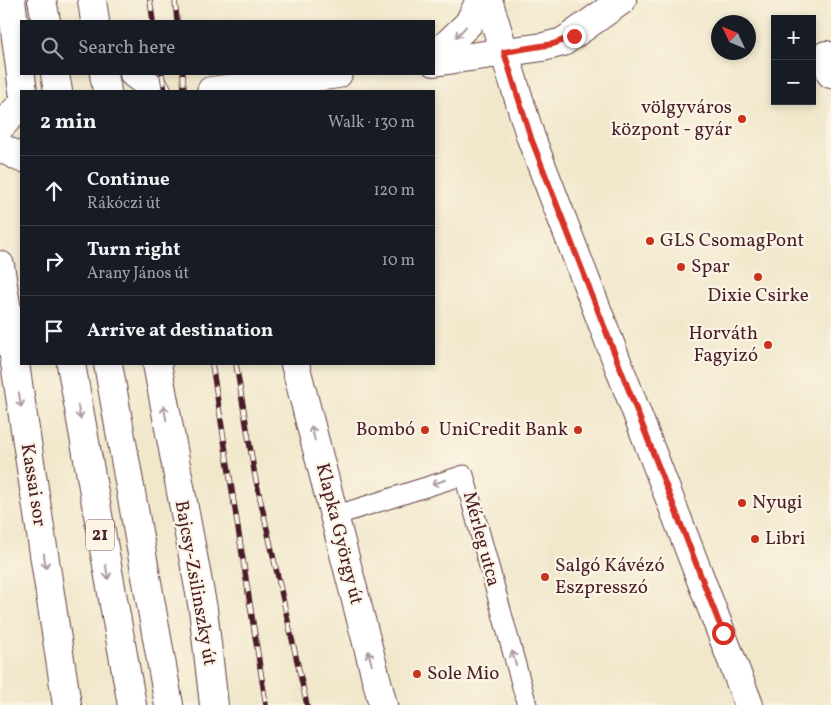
<!DOCTYPE html>
<html lang="en">
<head>
<meta charset="utf-8">
<style>
  :root { --surface:#171b24; --page:#242831; --text:#f1f3f6; --muted:#9ea1a6; --line:#363941 }
  body { margin:0; font-family:Vollkorn,serif; background:var(--page); color:var(--text) }
  .controls { position:absolute; right:15px; top:15px; display:grid; overflow:hidden; border-radius:0px; box-shadow:0 2px 8px #0003 }
  .controls button { width:45px; height:45px; display:grid; place-items:center; padding:0; border:0; border-bottom:1px solid var(--line); background:var(--surface); color:var(--text); font:25px sans-serif }
  .compass { position:absolute; left:711px; top:15px; width:45px; height:45px; border-radius:50%; background:var(--surface); box-shadow:0 2px 8px #0003; rotate:314deg }
  .stop { position:absolute; width:15px; height:15px; margin:-11px; border:4px solid #d93025; border-radius:50%; background:#fff }
  .stop.end { background:#d93025; border-color:#fff; box-shadow:0 1px 5px #0008 }
  .list { margin:0; padding:0; list-style:none }
  h2 { display:flex; justify-content:space-between; align-items:center; height:65px; margin:0; padding:0 20px; font-size:21px }
  h2 small { font-size:16px; font-weight:400; color:var(--muted) }
  .list li { display:grid; grid-template-columns:32px 1fr auto; gap:15px; align-items:center; box-sizing:border-box; height:70px; padding:0 20px; border-top:1px solid var(--line) }
  .list b { display:block; font-size:19px; white-space:nowrap }
  .list p { margin:0; font-size:16px; white-space:nowrap; color:var(--muted) }
  .list em { font-size:16px; font-style:normal; color:var(--muted) }
  .icon { flex:none; width:28px; height:28px; fill:none; stroke:currentColor; stroke-width:2; stroke-linecap:round; stroke-linejoin:round }
  .map { position:relative; flex:none; width:831px; height:705px; overflow:hidden }
  .search { position:absolute; background:var(--surface); box-shadow:0 2px 8px #0003; left:20px; top:20px; width:415px; height:55px; display:flex; align-items:center; gap:12px; box-sizing:border-box; padding:0 18px; border-radius:0px; color:var(--muted); font-size:19px }
  .panel { position:absolute; background:var(--surface); box-shadow:0 2px 8px #0003; left:20px; top:90px; width:415px; height:275px; border-radius:0px }
  .map>svg:first-child { display:block }
  .lines { fill:none; stroke-linecap:round; stroke-linejoin:round }
  .lane-casing { stroke:#633d43; stroke-width:21 }
  .street-casing { stroke:#633d43; stroke-width:30 }
  .primary-casing { stroke:#633d43; stroke-width:30 }
  .lane { stroke:#fff; stroke-width:19 }
  .street { stroke:#fff; stroke-width:28 }
  .primary { stroke:#fff; stroke-width:28 }
  .rail-casing { stroke:#4a1f2b; stroke-width:5.5 }
  .rail { stroke:#fcf5e5; stroke-width:4; stroke-dasharray:11; stroke-linecap:butt }
  .oneway { stroke:#ae9aa0 }
  .route { stroke:#d93025; stroke-width:6 }
  .poi-dot { fill:#c8321e; stroke:#fcf5e5; stroke-width:2 }
  .labels { text-anchor:middle; dominant-baseline:central; stroke-width:4.5; stroke-linejoin:round; paint-order:stroke }
  .shield { fill:#fcf5e5; stroke:#7f5f63; stroke-width:1 }
  .shield-label { font-size:18px; font-weight:bold; fill:#4a1f2b }
  .poi-label { font-size:19px; fill:#4a1f2b; stroke:#fcf5e5; text-anchor:start }
  .street-label { font-size:19px; fill:#4a1f2b; stroke:#fcf5e5 }
</style>
</head>
<body>
<div class="map">
<svg width="831" height="705" viewBox="0 0 831 705">
  <rect width="100%" height="100%" fill="#fcf5e5"/>
  <filter id="ink" filterUnits="userSpaceOnUse"><feTurbulence type="fractalNoise" baseFrequency=".02" numOctaves="2"/><feDisplacementMap in="SourceGraphic" scale="10" xChannelSelector="R" yChannelSelector="G"/><feConvolveMatrix kernelMatrix="1 2 1 2 8 2 1 2 1" color-interpolation-filters="sRGB"/></filter>
  <filter id="wash" filterUnits="userSpaceOnUse"><feTurbulence type="fractalNoise" baseFrequency=".0096" numOctaves="4" result="noise"/><feDisplacementMap in="SourceGraphic" scale="20" xChannelSelector="R" yChannelSelector="G"/><feGaussianBlur stdDeviation="1.12" result="paint"/><feColorMatrix in="noise" values="0 0 0 0 0 0 0 0 0 0 0 0 0 0 0 0 0 1.4 0 .05"/><feComposite in="paint" operator="in"/></filter>
  <g filter="url(#wash)">
    <rect width="100%" height="100%" fill="#f1e8cc"/>
  </g>
  <g filter="url(#ink)">
    <g class="lines">
      <defs>
        <polyline id="lane" points="334,516 464,475 527,705"/>
        <g id="street">
          <polyline points="826,55 831,74"/>
          <polyline points="434,57 469,23 480,0"/>
          <polyline points="434,62 543,47 563,42 622,0"/>
          <polyline points="134,74 157,91"/>
          <polyline points="211,91 338,74"/>
          <polyline points="0,127 21,105"/>
          <polyline points="0,147 21,158"/>
          <polyline points="0,265 67,705"/>
          <polyline points="295,364 383,705"/>
        </g>
        <g id="primary">
          <polyline points="11,0 23,91"/>
          <polyline points="42,0 46,21"/>
          <polyline points="92,0 95,21"/>
          <polyline points="488,0 531,138 749,705"/>
          <polyline points="55,74 58,91"/>
          <polyline points="104,74 107,91"/>
          <polyline points="71,364 132,705"/>
          <polyline points="108,364 169,705"/>
          <polyline points="157,364 203,609 214,705"/>
        </g>
      </defs>
      <!-- lane casing -->
      <use href="#lane" class="lane-casing"/>
      <!-- street casing -->
      <use href="#street" class="street-casing"/>
      <!-- primary casing -->
      <use href="#primary" class="primary-casing"/>
      <!-- lane -->
      <use href="#lane" class="lane"/>
      <!-- street -->
      <use href="#street" class="street"/>
      <!-- primary -->
      <use href="#primary" class="primary"/>
      <defs>
        <g id="rail">
          <polyline points="150,0 153,21"/>
          <polyline points="175,0 177,21"/>
          <polyline points="162,74 165,91"/>
          <polyline points="183,74 184,91"/>
          <polyline points="212,364 266,705"/>
          <polyline points="236,364 255,476 307,705"/>
        </g>
      </defs>
      <!-- rail casing -->
      <use href="#rail" class="rail-casing"/>
      <!-- rail -->
      <use href="#rail" class="rail"/>
    </g>
    <!-- one-way arrows -->
    <defs><path id="oneway-shaft" d="M-6 0H5M1.5-3L5.5 0L1.5 3" fill="none" stroke-width="1.6" stroke-linecap="round" stroke-linejoin="round" transform="scale(1.25)"/></defs>
    <g class="oneway">
      <use href="#oneway-shaft" transform="translate(461 32) rotate(133)"/>
      <use href="#oneway-shaft" transform="translate(20 400) rotate(81)"/>
      <use href="#oneway-shaft" transform="translate(79 412) rotate(80)"/>
      <use href="#oneway-shaft" transform="translate(165 413) rotate(-100)"/>
      <use href="#oneway-shaft" transform="translate(313 433) rotate(-104)"/>
      <use href="#oneway-shaft" transform="translate(439 482) rotate(162)"/>
      <use href="#oneway-shaft" transform="translate(45 561) rotate(81)"/>
      <use href="#oneway-shaft" transform="translate(107 572) rotate(80)"/>
      <use href="#oneway-shaft" transform="translate(370 658) rotate(-104)"/>
      <use href="#oneway-shaft" transform="translate(514 658) rotate(-105)"/>
    </g>
  </g>
  <g class="lines" filter="url(#ink)">
    <!-- route -->
    <polyline class="route" points="574,36 553,44 504,52 531,138 723,633"/>
  </g>
  <!-- markers -->
  <g class="poi-dot">
    <circle cx="742" cy="119" r="5"/>
    <circle cx="650" cy="241" r="5"/>
    <circle cx="681" cy="267" r="5"/>
    <circle cx="758" cy="277" r="5"/>
    <circle cx="768" cy="345" r="5"/>
    <circle cx="425" cy="430" r="5"/>
    <circle cx="578" cy="430" r="5"/>
    <circle cx="742" cy="503" r="5"/>
    <circle cx="755" cy="539" r="5"/>
    <circle cx="545" cy="577" r="5"/>
    <circle cx="417" cy="674" r="5"/>
  </g>
  <g class="labels">
    <!-- shield labels -->
    <rect class="shield" x="86" y="519.5" width="28" height="31" rx="4"/>
    <g class="shield-label">
      <text x="100" y="535">21</text>
    </g>
    <!-- poi labels -->
    <g class="poi-label">
      <text x="732" y="108" text-anchor="end">völgyváros<tspan x="732" dy="22">központ - gyár</tspan></text>
      <text x="660" y="241">GLS CsomagPont</text>
      <text x="691" y="267">Spar</text>
      <text x="758" y="296" text-anchor="middle">Dixie Csirke</text>
      <text x="758" y="334" text-anchor="end">Horváth<tspan x="758" dy="22">Fagyizó</tspan></text>
      <text x="415" y="430" text-anchor="end">Bombó</text>
      <text x="568" y="430" text-anchor="end">UniCredit Bank</text>
      <text x="752" y="503">Nyugi</text>
      <text x="765" y="539">Libri</text>
      <text x="555" y="566">Salgó Kávézó<tspan x="555" dy="22">Eszpresszó</tspan></text>
      <text x="427" y="674">Sole Mio</text>
    </g>
    <!-- street labels -->
    <g class="street-label">
      <text transform="translate(33 485) rotate(81)">Kassai sor</text>
      <text transform="translate(339 534) rotate(76)">Klapka György út</text>
      <text transform="translate(481 539) rotate(75)">Mérleg utca</text>
      <text transform="translate(195 583) rotate(80)">Bajcsy-Zsilinszky út</text>
    </g>
  </g>
</svg>
<div class="controls">
<button>+</button>
<button>−</button>
</div>
<svg class="compass" viewBox="-18 -18 36 36"><path d="M0-13l5 13h-10z" fill="#e53935"/><path d="M0 13l5-13h-10z" fill="#9ea1a6"/></svg>
<div class="stop" style="left:723px;top:633px"></div>
<div class="stop end" style="left:574px;top:36px"></div>
<div class="search"><svg class="icon" aria-label="search" viewBox="0 0 24 24"><circle cx="10" cy="10" r="6"/><path d="M15 15l6 6"/></svg>Search here</div>
<section class="panel">
<h2>2 min<small>Walk · 130 m</small></h2>
<ul class="list">
<li><svg class="icon" aria-label="ahead" viewBox="0 0 24 24"><path d="M12 20V5M6 11l6-6 6 6"/></svg><div><b>Continue</b><p>Rákóczi út</p></div><em>120 m</em></li>
<li><svg class="icon" aria-label="right" viewBox="0 0 24 24"><path d="M7 20v-9h11M14 6l5 5-5 5"/></svg><div><b>Turn right</b><p>Arany János út</p></div><em>10 m</em></li>
<li><svg class="icon" aria-label="arrive" viewBox="0 0 24 24"><path d="M6 21V4h12l-3 4 3 4H6"/></svg><div><b>Arrive at destination</b></div></li>
</ul>
</section>
</div>
</body>
</html>
